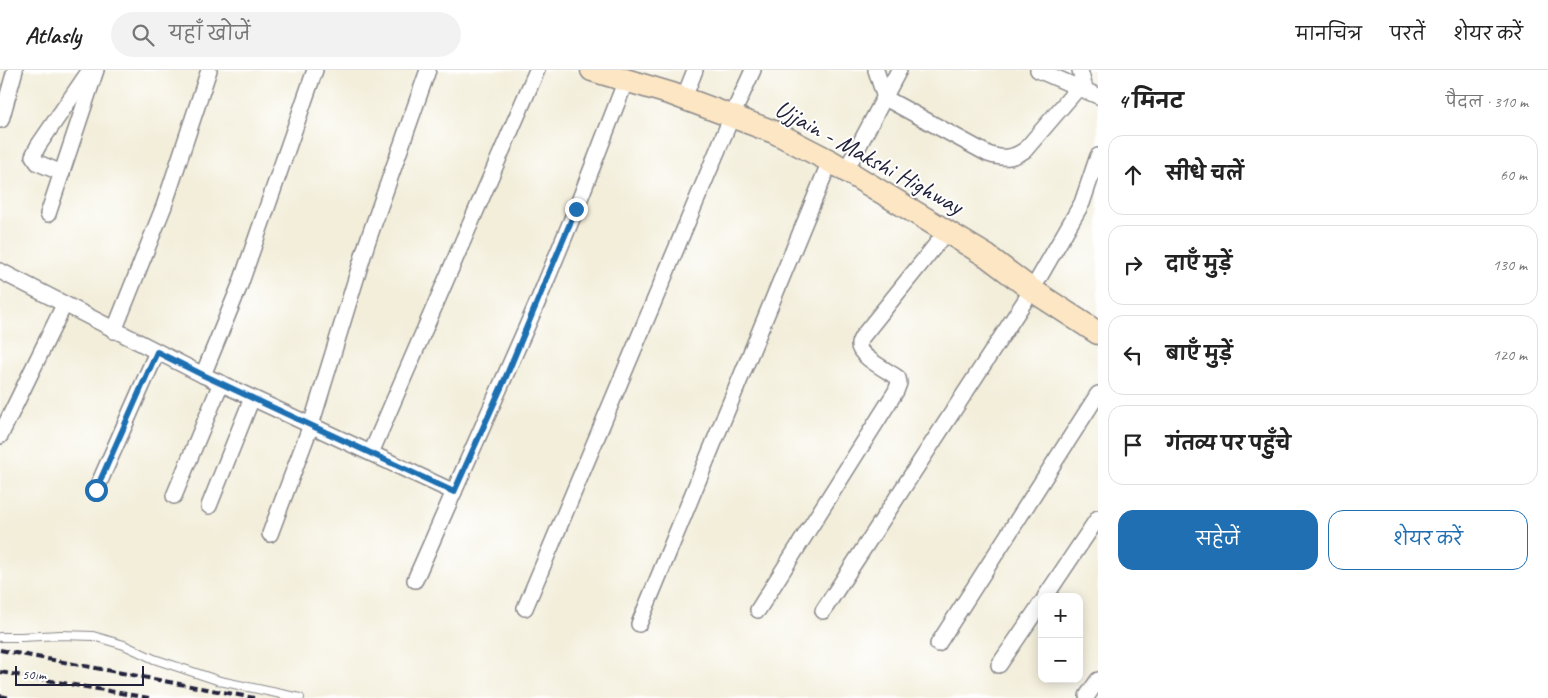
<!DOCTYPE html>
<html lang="hi">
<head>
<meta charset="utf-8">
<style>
  :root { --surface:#fff; --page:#f2f2f2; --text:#222; --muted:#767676; --line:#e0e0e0; --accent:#1f6fb2 }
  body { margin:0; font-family:Caveat,"Playpen Sans Deva",sans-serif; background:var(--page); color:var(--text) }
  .controls { position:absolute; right:15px; bottom:15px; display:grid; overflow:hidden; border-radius:10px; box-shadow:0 2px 12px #0003 }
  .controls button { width:45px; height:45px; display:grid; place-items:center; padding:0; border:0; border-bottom:1px solid var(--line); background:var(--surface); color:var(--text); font:25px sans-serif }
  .scale { position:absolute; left:15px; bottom:12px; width:129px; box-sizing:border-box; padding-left:5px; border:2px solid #22223b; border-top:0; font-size:14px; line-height:18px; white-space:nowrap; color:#22223b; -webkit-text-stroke:4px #fff; paint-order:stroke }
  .stop { position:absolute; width:15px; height:15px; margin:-11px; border:4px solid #1f6fb2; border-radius:50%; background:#fff }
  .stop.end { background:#1f6fb2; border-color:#fff; box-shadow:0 1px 5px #0008 }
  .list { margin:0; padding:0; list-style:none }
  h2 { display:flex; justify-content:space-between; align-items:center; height:65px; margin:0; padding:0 20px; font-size:21px }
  h2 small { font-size:16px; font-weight:400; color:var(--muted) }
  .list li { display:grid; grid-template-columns:32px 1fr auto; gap:15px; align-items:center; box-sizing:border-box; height:80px; margin:0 10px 10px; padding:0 10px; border:1px solid var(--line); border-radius:15px }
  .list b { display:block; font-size:19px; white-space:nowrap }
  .list em { font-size:16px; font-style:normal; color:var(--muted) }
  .actions { display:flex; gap:10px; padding:15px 20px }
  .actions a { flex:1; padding:11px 0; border:1px solid var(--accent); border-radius:15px; text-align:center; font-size:18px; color:var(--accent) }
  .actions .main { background:var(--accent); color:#fff }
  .icon { flex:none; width:28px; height:28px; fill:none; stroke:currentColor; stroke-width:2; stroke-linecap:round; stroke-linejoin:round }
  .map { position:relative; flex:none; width:1098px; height:628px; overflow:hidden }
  header { display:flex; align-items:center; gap:30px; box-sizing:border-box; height:70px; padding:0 25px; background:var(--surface); border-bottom:1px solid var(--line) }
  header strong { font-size:24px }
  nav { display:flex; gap:28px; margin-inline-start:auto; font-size:18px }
  .search { width:350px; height:45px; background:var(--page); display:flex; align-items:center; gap:12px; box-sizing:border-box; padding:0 18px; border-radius:28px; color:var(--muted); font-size:19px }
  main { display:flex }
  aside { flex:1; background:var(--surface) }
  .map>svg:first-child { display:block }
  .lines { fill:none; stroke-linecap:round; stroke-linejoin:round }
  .service-casing { stroke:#8a888a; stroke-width:10 }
  .minor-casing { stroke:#8a888a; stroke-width:18 }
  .secondary-casing { stroke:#8a888a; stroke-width:25 }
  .service { stroke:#fff; stroke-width:8 }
  .minor { stroke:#fff; stroke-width:15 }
  .secondary { stroke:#fce6c4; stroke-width:22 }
  .rail { stroke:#22223b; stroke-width:4; stroke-dasharray:8 4; stroke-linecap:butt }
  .route { stroke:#1f6fb2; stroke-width:6 }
  .labels { text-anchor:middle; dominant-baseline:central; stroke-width:4; stroke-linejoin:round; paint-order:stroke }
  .street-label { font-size:25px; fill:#22223b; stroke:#fff }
</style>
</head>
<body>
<header>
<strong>Atlasly</strong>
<div class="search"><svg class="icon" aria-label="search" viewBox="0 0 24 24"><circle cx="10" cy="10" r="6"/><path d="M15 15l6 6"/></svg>यहाँ खोजें</div>
<nav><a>मानचित्र</a><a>परतें</a><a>शेयर करें</a></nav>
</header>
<main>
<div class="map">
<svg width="1098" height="628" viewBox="0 0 1098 628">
  <rect width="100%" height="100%" fill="#fff"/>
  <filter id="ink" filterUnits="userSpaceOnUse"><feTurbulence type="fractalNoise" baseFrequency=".02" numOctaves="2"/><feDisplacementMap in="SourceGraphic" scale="10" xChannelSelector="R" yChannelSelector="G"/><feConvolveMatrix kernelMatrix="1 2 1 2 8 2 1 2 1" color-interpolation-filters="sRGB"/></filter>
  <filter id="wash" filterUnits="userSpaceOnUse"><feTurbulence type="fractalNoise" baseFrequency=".0096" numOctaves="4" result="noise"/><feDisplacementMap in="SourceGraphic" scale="20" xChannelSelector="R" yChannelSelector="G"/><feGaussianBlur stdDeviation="1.12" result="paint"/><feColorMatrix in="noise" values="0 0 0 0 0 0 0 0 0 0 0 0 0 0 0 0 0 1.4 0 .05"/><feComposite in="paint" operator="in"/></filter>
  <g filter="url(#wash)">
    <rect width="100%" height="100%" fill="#f3eeda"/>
  </g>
  <g filter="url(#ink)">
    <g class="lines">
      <defs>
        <polyline id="service" points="0,567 21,567 61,565 93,566 124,575 154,589 220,611 300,628"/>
        <g id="minor">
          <path d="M 876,0 L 885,28 L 988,84 C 1003,89 1012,89 1025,80 L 1079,17"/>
          <polyline points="1038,0 1098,26"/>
          <polyline points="1080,0 1085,19"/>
          <polyline points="684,28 695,0"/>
          <polyline points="1,50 15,0"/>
          <polyline points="846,100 899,0"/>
          <polyline points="62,103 38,93 33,86 38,76 90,0"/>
          <polyline points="48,144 96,0"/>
          <polyline points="0,201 203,305 454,422"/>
          <polyline points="114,261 164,136 209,0"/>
          <polyline points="203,305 240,215 315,0"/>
          <polyline points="0,366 64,235"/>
          <polyline points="371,383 537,0"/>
          <polyline points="96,420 157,282"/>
          <polyline points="174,426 221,313"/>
          <polyline points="209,436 252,328"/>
          <polyline points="270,464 311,355 367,173 428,0"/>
          <polyline points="415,510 538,231 576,139 626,10"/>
          <polyline points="1045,527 1098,448"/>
          <polyline points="525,538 732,46 753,0"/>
          <path d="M 758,540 L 896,321 L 899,313 L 898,308 C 889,301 857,286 859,274 C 859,271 861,269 862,267 L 947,161"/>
          <polyline points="823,541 1032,220 1082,133 1098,86"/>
          <polyline points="639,554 830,91"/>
          <polyline points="938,574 1098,324"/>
          <polyline points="999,595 1042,532"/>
          <polyline points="1087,626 1098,610"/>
        </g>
        <polyline id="secondary" points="592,0 672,24 774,62 830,91 987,186 1032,220 1098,263"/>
      </defs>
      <!-- service casing -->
      <use href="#service" class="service-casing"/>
      <!-- minor casing -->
      <use href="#minor" class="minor-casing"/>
      <!-- secondary casing -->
      <use href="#secondary" class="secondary-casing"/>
      <!-- service -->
      <use href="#service" class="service"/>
      <!-- minor -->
      <use href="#minor" class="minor"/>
      <!-- secondary -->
      <use href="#secondary" class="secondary"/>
      <!-- rail -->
      <g class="rail">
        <polyline points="0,580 254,628"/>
        <polyline points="0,602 149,628"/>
        <polyline points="0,626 11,628"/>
      </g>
    </g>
  </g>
  <g class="lines" filter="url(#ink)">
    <!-- route -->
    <polyline class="route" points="96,420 157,282 203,305 454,422 505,309 576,139"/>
  </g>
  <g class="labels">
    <!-- street labels -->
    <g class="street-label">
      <text transform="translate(869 87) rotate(29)">Ujjain - Makshi Highway</text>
    </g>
  </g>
</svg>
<div class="controls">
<button>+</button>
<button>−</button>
</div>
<div class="scale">50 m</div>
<div class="stop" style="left:96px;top:420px"></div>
<div class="stop end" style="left:576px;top:139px"></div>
</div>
<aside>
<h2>4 मिनट<small>पैदल · 310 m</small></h2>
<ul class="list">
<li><svg class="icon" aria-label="ahead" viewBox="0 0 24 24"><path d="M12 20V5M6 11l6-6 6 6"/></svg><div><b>सीधे चलें</b></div><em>60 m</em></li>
<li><svg class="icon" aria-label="right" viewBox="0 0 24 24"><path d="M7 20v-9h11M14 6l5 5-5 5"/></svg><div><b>दाएँ मुड़ें</b></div><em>130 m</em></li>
<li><svg class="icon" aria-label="left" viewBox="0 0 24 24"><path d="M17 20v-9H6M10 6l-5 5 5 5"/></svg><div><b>बाएँ मुड़ें</b></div><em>120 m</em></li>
<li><svg class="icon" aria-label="arrive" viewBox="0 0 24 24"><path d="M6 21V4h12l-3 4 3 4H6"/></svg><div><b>गंतव्य पर पहुँचे</b></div></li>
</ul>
<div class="actions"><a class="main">सहेजें</a><a>शेयर करें</a></div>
</aside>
</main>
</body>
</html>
